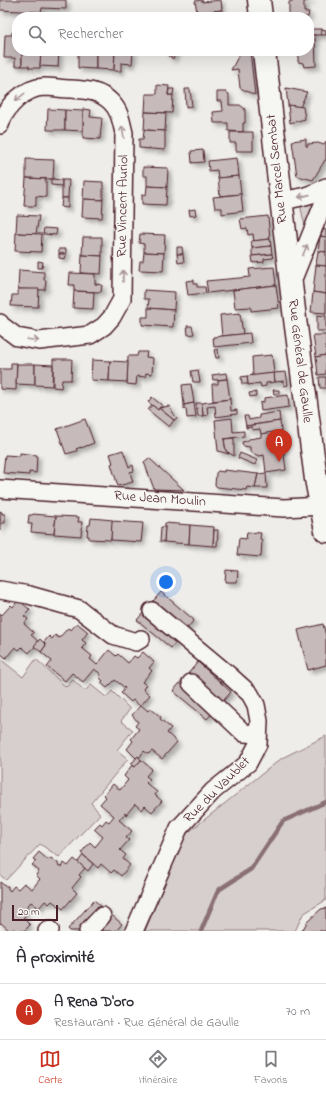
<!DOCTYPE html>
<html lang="fr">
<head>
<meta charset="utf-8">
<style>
  :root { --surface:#fff; --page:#f7f7f7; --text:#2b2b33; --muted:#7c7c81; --line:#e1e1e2; --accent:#c8321e }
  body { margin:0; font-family:"Indie Flower",sans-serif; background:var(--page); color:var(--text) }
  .scale { position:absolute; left:12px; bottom:10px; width:46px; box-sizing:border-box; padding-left:4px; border:2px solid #4a1f2b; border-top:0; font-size:11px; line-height:14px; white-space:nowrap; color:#4a1f2b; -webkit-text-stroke:3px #f6f6f2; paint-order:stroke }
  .you { position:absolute; left:166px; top:582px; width:14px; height:14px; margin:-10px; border:3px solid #fff; border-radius:50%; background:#1a73e8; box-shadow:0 0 0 6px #1a73e833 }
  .badge { display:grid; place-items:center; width:26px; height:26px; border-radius:50%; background:var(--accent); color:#fff; font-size:13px; font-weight:700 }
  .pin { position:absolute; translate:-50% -33px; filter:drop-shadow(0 1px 2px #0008) }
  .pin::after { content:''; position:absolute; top:21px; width:14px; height:12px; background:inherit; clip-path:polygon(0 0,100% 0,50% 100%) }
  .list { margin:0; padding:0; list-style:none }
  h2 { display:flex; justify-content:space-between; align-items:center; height:52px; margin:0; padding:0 16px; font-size:17px }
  h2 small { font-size:13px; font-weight:400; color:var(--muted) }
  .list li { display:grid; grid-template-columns:26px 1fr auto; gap:12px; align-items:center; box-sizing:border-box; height:56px; padding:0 16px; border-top:1px solid var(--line) }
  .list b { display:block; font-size:15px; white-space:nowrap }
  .list p { margin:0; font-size:13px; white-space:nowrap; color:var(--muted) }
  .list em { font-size:13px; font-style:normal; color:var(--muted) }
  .icon { flex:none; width:22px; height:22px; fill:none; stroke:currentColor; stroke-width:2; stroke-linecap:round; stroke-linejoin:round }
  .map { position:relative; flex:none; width:326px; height:931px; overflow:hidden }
  .search { position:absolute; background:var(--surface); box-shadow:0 4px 16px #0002; left:12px; right:12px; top:12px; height:44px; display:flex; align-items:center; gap:10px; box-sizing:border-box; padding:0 14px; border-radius:16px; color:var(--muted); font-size:15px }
  .sheet { height:108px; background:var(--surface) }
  nav { display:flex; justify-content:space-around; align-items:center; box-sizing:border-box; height:56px; border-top:1px solid var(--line); background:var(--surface); font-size:11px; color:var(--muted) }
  nav a { display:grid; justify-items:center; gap:2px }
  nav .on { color:var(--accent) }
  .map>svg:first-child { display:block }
  .green { fill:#d7cfce; stroke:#90777c }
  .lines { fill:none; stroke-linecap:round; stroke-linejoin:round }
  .stream { stroke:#8a6f74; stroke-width:4.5 }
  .building { fill:#c6babb; stroke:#4a1f2b; filter:url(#shadow) }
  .minor-casing { stroke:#4a1f2b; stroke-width:20 }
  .major-casing { stroke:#4a1f2b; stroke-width:25 }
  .minor { stroke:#f6f6f2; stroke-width:17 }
  .major { stroke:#f6f6f2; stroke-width:22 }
  .oneway { stroke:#a99598 }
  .labels { text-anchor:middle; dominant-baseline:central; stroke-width:3; stroke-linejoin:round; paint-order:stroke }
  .street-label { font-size:14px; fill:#4a1f2b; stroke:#f6f6f2 }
</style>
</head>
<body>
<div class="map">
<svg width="326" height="931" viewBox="0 0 326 931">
  <defs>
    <filter id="shadow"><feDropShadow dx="3.5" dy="3.5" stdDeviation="2" flood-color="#0004"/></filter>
  </defs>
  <rect width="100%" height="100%" fill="#efedea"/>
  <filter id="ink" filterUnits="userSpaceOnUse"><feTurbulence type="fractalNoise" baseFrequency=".025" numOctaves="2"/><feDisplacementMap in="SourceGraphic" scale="8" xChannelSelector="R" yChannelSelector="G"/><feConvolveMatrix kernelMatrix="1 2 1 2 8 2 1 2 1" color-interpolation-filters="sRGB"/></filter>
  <g filter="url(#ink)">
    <!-- green -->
    <g class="green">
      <polygon points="319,196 307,226 305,226 301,209 303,204"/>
      <polygon points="0,659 23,677 36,659 66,687 73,680 85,691 91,685 106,697 112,691 130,709 121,721 133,730 117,750 128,759 91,803 100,814 59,857 40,844 6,880 0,875"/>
      <polygon points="326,736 326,900 303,914 295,931 145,931 185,835 282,758"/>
    </g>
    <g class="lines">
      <!-- stream -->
      <polyline class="stream" points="201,931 217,893 220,889 251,869 283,821 326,802"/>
    </g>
    <!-- building -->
    <g class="building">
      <polygon points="0,0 66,0 66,9 42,8 41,12 0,10"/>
      <polygon points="202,0 202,2 221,0 222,10 204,12 197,12 195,1"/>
      <polygon points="295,0 312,0 304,2 304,12 309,12 308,17 289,17 289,2"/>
      <polygon points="222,10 224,17 204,17 204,12"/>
      <polygon points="309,26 311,29 321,29 321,35 309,35"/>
      <polygon points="321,29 326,30 326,35 321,35"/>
      <polygon points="12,32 17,32 17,51 22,51 22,66 15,66 15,58 4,58 5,35 12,35"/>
      <polygon points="309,35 315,35 316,66 304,67 303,63 298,62 298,57 300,54 303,54 303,51 309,51"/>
      <polygon points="22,51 41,51 40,68 29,68 29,66 22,66"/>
      <polygon points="41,51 59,51 58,67 40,66"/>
      <polygon points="78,51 96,51 96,69 78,68"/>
      <polygon points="96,51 115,51 114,70 96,69"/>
      <polygon points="115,51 133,51 132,64 121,63 121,71 114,71"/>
      <polygon points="166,51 177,51 173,59 167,54"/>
      <polygon points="241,51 250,51 255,95 240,88 238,69 231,70"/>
      <polygon points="157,85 169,86 168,95 173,95 172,113 145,112 146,94 157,94"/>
      <polygon points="286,88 307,92 300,107 288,105"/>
      <polygon points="169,89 174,89 173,95 168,95"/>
      <polygon points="185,89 190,89 192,106 186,107"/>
      <polygon points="217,92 226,92 229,94 229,105 240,105 245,109 245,123 243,123 243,132 228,131 228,123 214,123 213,112 223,111 222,101 217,101"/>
      <polygon points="288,105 303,107 305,119 290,123"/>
      <polygon points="48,109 65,110 65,130 47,130"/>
      <polygon points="83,109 91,110 90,117 102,118 100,139 83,138"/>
      <polygon points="65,110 83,111 83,131 65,130"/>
      <polygon points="145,112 166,113 165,131 144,130"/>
      <polygon points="144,130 165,131 165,150 139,148 139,139 143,139"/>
      <polygon points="230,132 253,132 253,151 236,151 236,143 230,143"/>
      <polygon points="306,139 306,146 308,146 308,144 318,143 324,145 326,141 326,160 325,160 313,180 297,176 292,141"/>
      <polygon points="203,150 204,162 192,163 191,151"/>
      <polygon points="237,158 239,176 218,178 217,170 209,171 208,161"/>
      <polygon points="26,159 54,160 53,179 26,178"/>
      <polygon points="143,167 168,168 167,187 147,186 147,176 143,176"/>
      <polygon points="239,176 241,194 220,196 218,178"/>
      <polygon points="26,178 46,179 46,197 36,196 36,206 24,206"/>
      <polygon points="51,179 62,180 62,186 51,185"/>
      <polygon points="62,180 69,180 68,198 62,198"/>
      <polygon points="84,181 103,182 103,200 83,199"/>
      <polygon points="147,186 167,187 166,205 142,204 142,194 146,195"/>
      <polygon points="241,194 243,211 222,214 222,208 215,208 213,197"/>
      <polygon points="62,198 68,198 68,208 61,207"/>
      <polygon points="83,199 103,200 102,218 82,217"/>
      <polygon points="195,209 196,215 190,216 189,210"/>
      <polygon points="17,215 39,216 36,234 16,233"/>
      <polygon points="268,216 270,239 254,241 253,234 248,235 247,228 242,229 240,219"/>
      <polygon points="44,228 57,229 56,235 43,234"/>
      <polygon points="324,229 326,230 326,237 320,236"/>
      <polygon points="16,233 42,234 41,252 15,251"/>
      <polygon points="140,234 165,235 164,253 144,252 144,244 139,243"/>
      <polygon points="320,236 326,237 326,252 318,251"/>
      <polygon points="83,237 102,237 102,256 82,255"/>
      <polygon points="270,239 271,246 252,248 251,241"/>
      <polygon points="271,246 272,254 252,256 252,248"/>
      <polygon points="177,247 182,247 183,254 177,254"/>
      <rect x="59" y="249" width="7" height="5"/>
      <polygon points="318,251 326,252 326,266 316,265"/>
      <polygon points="144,252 164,253 163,271 139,270 140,261 143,261"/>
      <polygon points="59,254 66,254 65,259 59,258"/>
      <polygon points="177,254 183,254 184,262 178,263"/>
      <polygon points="272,254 273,258 264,259 264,262 253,263 252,256"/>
      <polygon points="82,255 102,256 101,274 81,273"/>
      <polygon points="38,261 43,262 42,268 38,268"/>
      <polygon points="316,265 326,266 326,294 313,292"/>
      <polygon points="274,267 276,285 208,293 206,281 250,277 249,269"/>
      <polygon points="19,270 44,272 44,280 46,280 45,290 18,289"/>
      <polygon points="70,273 95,274 95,284 102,285 101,292 74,291 74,285 69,285"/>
      <polygon points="194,280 194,284 197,284 197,287 205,287 206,293 188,295 186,281"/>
      <polygon points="276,285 279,308 251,311 251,307 235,308 233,290"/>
      <polygon points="18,289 39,289 38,307 11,306 12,295 18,295"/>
      <polygon points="144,290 175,292 174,310 148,308 149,299 144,299"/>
      <polygon points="74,291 94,292 93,309 73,308"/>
      <polygon points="313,292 326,294 326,313 311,312"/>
      <polygon points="148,308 174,310 173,327 142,325 142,317 148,317"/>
      <polygon points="240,313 243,334 222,336 220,315"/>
      <polygon points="317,315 326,316 326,331 317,331"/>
      <polygon points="187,326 192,326 194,334 188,335"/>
      <polygon points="250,333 251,343 214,347 213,337"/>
      <polygon points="313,335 326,335 326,355 316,357"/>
      <polygon points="218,349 219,358 216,358 214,350"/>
      <polygon points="138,352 147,352 146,357 153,358 152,374 146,373 145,377 137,376 136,385 127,384 128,356 137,356"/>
      <polygon points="272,355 274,373 253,376 252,357"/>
      <polygon points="326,355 326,374 318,375 316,357"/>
      <polygon points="53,359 72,359 71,380 62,380 61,388 53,387"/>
      <polygon points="92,360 110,361 109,381 91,380"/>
      <polygon points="110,361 128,362 127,382 109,381"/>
      <polygon points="11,363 17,363 16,390 0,389 0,369 11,369"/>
      <polygon points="17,364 35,364 35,385 16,384"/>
      <polygon points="35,364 53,365 52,386 35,385"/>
      <polygon points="198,370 200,382 193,382 191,371"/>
      <polygon points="286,372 288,385 284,386 284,381 275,382 274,373"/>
      <polygon points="226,373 227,379 213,380 212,375"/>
      <polygon points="274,373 275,382 266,383 266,386 261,387 260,383 248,385 247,376"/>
      <polygon points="247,376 248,384 242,384 241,377"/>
      <polygon points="319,377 326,377 326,388 320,388"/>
      <polygon points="227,379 230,399 213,401 212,384 218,384 218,380"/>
      <polygon points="191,384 194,403 184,405 182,385"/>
      <polygon points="273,390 279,390 279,394 274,394"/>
      <polygon points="256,392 256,396 250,397 249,393"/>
      <polygon points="288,395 289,407 261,411 260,403 264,402 264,398"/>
      <polygon points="152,397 164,407 160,407 158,410 148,402"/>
      <polygon points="230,399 231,411 237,410 237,414 216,417 215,406 207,407 208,415 203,416 202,403"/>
      <polygon points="194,403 196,417 187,418 186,409 184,409 184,405"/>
      <polygon points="196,403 202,403 203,416 198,416"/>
      <polygon points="152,405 158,410 159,408 174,420 169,427 148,410"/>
      <polygon points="169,406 177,419 174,420 159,408"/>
      <polygon points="279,412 280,421 246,426 244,416 248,416 249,420 259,418 259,415"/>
      <polygon points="232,418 233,432 244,431 244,436 224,439 226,451 229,454 218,451 215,420"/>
      <polygon points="85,419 94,443 81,448 81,447 76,449 77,451 66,454 57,429"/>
      <polygon points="280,421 281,431 261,434 260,429 252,430 252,427 246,428 246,426"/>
      <polygon points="281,431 286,470 266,473 264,455 259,456 250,452 250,447 243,446 242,442 247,441 249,439 261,437 261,434"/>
      <polygon points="234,438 234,456 226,451 224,439"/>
      <polygon points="123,450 129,467 133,465 134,471 130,472 133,482 118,486 111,464 113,463 110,454"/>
      <polygon points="20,453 37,455 36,473 29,472 29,475 3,473 5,455 20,456"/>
      <polygon points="240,453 257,460 255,465 238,458"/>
      <polygon points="149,458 184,490 154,489 144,462"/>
      <polygon points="224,470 258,474 255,488 247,487 246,490 217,487 215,485 216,473 218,471 224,472"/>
      <polygon points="266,473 267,488 255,488 258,474"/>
      <polygon points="0,511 2,512 2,514 5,514 5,523 2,523 1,530"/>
      <polygon points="33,514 56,516 54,534 31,532 32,524 28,524 29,515 32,515"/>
      <polygon points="56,516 79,517 78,522 82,522 81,536 54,534"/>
      <polygon points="91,518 113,520 111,540 89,539 89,536 87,536 88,525 90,525"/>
      <polygon points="112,521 143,523 141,542 111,540"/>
      <polygon points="165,523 190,525 189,544 164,542"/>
      <polygon points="190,525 214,527 213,546 189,544"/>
      <polygon points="161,527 165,527 164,542 160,542"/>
      <polygon points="214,530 218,530 217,546 213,546"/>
      <polygon points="247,532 261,533 260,539 262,540 261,557 237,555 239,538 246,539"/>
      <polygon points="226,570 238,571 237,582 225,582"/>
      <polygon points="161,592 194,620 171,648 137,620"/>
      <polygon points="19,600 30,610 24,616 28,619 24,624 34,633 31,635 39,642 29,653 22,647 19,650 15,647 6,658 0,653 0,613 2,615 11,605 13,607"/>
      <polygon points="77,623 88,632 82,640 86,643 82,648 92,656 90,659 97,665 109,650 116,656 118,654 128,663 134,656 137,658 143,652 154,662 149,668 152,671 142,682 146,685 143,689 150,695 141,705 148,711 150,708 161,717 160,719 171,728 167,733 177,742 162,759 152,751 148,754 144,751 139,758 138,756 136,758 127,749 133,741 131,739 139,729 135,726 138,722 132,715 140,706 133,700 131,702 121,693 125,688 115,680 107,688 101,683 103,681 99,677 101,674 94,669 83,682 72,673 65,681 47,667 52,661 41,652 46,645 44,642 49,636 52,639 55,635 59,638 68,628 71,630"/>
      <polygon points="323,624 326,636 326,665 308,670 298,630"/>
      <polygon points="40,639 46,645 41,652 34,646"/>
      <polygon points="198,662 231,692 207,719 173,691"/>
      <polygon points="138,756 141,760 135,767 131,764"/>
      <polygon points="141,760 152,769 146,776 150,779 146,783 157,792 155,795 162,801 152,812 145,806 142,810 135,804 126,815 125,813 119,820 132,831 126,838 129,840 120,850 126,855 123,859 130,865 121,876 114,870 111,873 101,864 98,868 81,853 90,842 95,847 103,837 94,829 100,823 102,825 106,820 109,822 114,816 100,804 106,797 104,795 113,784 120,790 128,780 124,776 132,765 135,767"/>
      <polygon points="39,852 48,860 51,858 56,862 58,862 58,865 61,867 64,863 68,866 74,859 85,868 79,875 81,877 72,888 77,893 63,909 52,901 49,904 45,901 39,908 31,902 23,911 26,915 23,918 30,925 24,931 16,931 14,929 10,931 1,923 0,924 0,882 5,886 8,886 8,889 10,891 14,886 18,889 24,883 32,889 40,879 36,875 39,871 32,865 36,861 33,859"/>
      <polygon points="83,855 93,864 88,871 78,862"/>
      <polygon points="94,900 122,924 116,931 70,931 68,929"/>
      <polygon points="326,908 326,931 302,931 307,922 321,909"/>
    </g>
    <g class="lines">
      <defs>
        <g id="minor">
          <path d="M 0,125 C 5,107 24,88 44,87 C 53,87 62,89 71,89 C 87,90 100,91 111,102 C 120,111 121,121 124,133 L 122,299 L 112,317 L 104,326 L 90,335 L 39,341 L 17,337 L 1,325 L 0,323"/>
          <path d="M 281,201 C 297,198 312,196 326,187"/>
          <polyline points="291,284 326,197"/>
          <polyline points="0,489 284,508 321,506 326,507"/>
          <polyline points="0,590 29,595 79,609 113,635 136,642 141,639"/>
          <polyline points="191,683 244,733 258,734"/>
          <polyline points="47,931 50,930"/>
          <polyline points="88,931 102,916"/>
          <polyline points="134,931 179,828 213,791 248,763 258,744 259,721 256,705 250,694 230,676 152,611"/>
        </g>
        <g id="major">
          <polyline points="259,0 261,17"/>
          <polyline points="264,51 295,319 316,479 326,531"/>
        </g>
      </defs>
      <!-- minor casing -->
      <use href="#minor" class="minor-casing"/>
      <!-- major casing -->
      <use href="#major" class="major-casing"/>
      <!-- minor -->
      <use href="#minor" class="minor"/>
      <!-- major -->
      <use href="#major" class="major"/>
    </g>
    <!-- one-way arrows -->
    <defs><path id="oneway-shaft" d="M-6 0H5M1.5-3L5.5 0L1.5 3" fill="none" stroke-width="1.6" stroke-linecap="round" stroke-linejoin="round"/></defs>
    <g class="oneway">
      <use href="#oneway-shaft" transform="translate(20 97) rotate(142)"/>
      <use href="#oneway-shaft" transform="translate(123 132) rotate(-98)"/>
      <use href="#oneway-shaft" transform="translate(304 196) rotate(167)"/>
      <use href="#oneway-shaft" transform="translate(305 250) rotate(-68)"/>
      <use href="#oneway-shaft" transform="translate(123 276) rotate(-90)"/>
      <use href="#oneway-shaft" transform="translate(33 340) rotate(7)"/>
    </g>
  </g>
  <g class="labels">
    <!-- street labels -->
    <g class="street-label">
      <text transform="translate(277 169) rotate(-96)">Rue Marcel Sembat</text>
      <text transform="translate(123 206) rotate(-89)">Rue Vincent Auriol</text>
      <text transform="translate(300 361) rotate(83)">Rue Général de Gaulle</text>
      <text transform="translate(160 499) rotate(4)">Rue Jean Moulin</text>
      <text transform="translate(217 790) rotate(-45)">Rue du Vaublet</text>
    </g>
  </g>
</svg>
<div class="scale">20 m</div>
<div class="you"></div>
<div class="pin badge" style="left:279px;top:462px">A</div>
<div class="search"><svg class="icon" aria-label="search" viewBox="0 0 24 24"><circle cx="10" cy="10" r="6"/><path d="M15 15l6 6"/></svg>Rechercher</div>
</div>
<section class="sheet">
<h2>À proximité<small></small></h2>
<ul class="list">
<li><span class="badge">A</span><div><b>A Rena D'oro</b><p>Restaurant · Rue Général de Gaulle</p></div><em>70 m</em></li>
</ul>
</section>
<nav>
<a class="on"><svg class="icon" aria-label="map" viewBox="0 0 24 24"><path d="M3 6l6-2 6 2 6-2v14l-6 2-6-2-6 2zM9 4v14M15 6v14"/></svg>Carte</a>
<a><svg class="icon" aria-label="directions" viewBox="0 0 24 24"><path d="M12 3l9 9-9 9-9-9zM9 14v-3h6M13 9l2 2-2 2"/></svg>Itinéraire</a>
<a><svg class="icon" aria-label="saved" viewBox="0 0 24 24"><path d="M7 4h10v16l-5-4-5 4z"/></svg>Favoris</a>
</nav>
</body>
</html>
